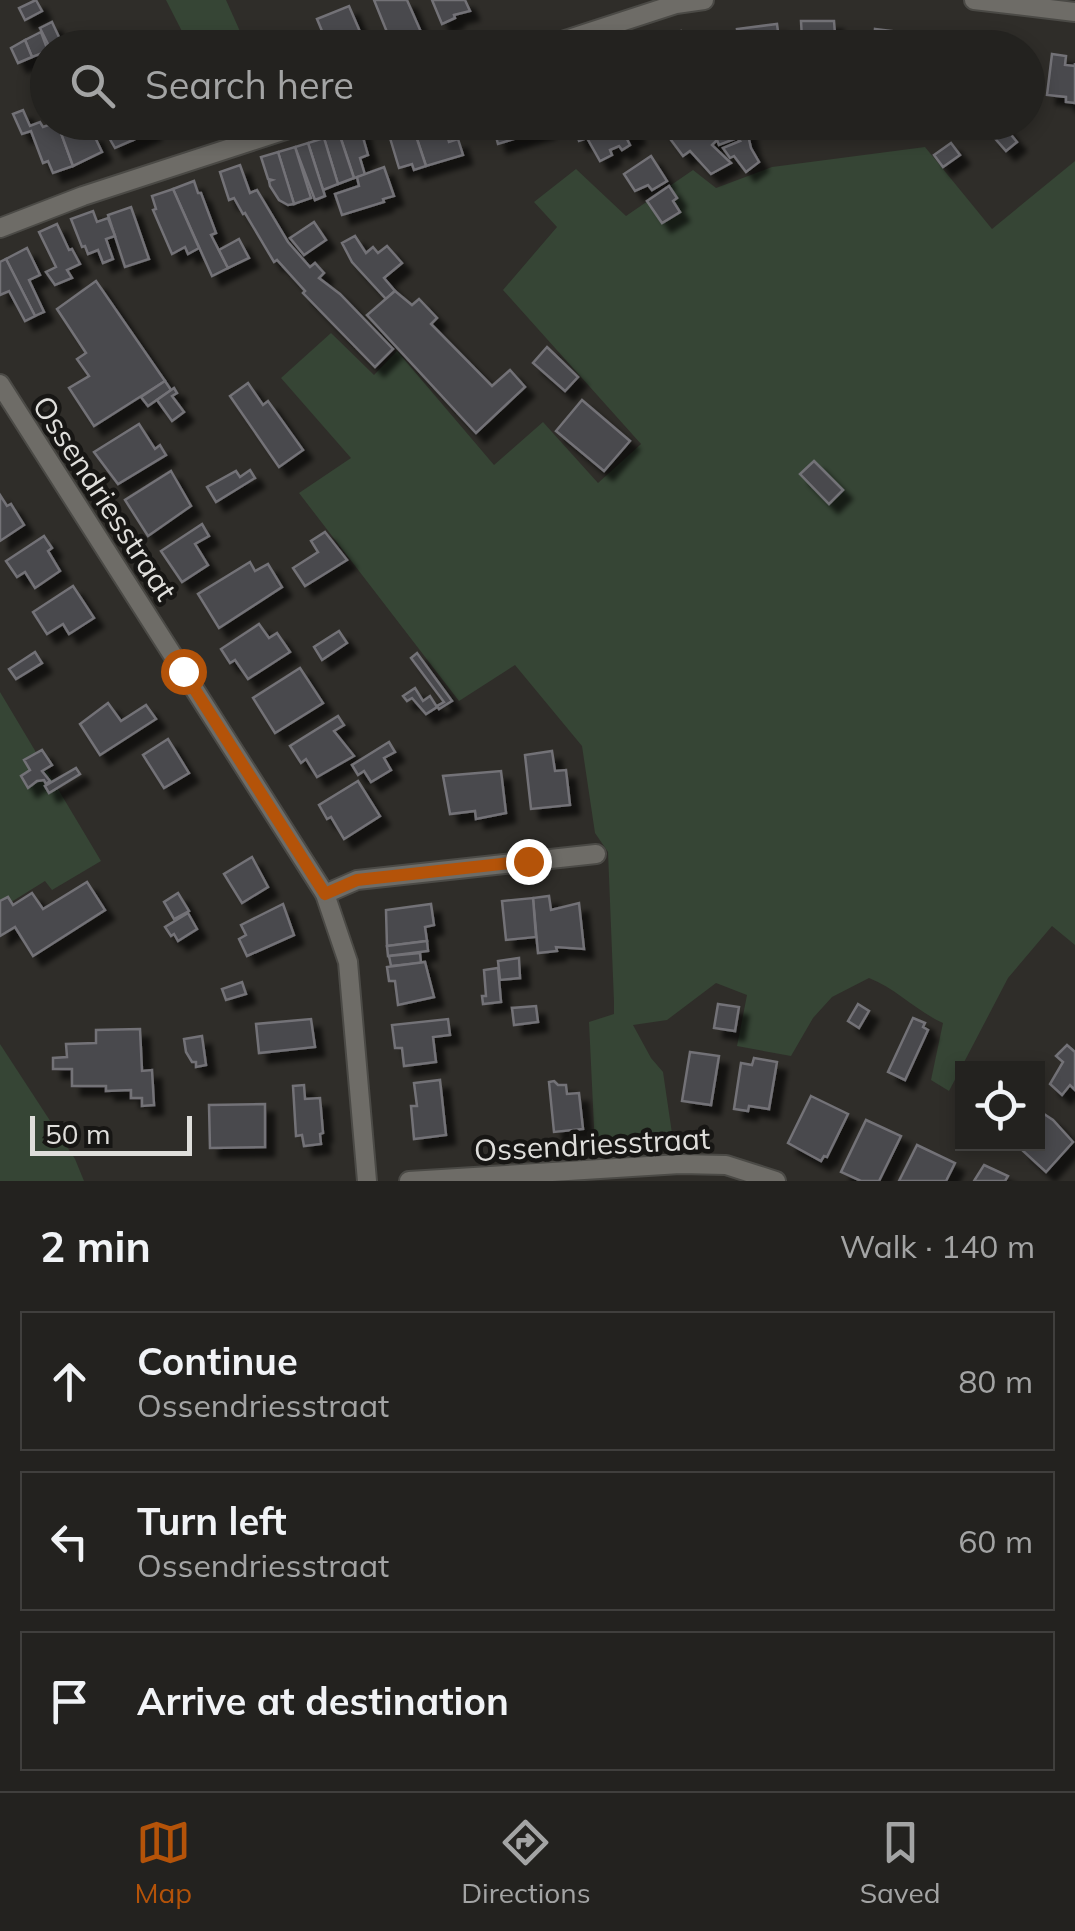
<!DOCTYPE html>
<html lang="en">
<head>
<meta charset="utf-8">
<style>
  :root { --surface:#23221f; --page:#2b2a28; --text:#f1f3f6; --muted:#a3a4a4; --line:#403f3d; --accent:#b45309 }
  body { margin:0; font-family:Mulish,sans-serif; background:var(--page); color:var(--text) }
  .controls { position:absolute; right:30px; bottom:30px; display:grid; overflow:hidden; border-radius:0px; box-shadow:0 5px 15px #0003 }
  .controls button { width:90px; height:90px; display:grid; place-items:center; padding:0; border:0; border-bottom:2px solid var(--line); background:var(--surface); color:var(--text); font:50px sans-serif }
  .scale { position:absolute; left:30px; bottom:25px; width:162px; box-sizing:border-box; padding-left:10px; border:5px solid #dfdedb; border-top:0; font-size:28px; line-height:35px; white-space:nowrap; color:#dfdedb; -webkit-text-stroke:8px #171614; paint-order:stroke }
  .stop { position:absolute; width:30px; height:30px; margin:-22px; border:8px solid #b45309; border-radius:50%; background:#fff }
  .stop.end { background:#b45309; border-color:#fff; box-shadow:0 2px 10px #0008 }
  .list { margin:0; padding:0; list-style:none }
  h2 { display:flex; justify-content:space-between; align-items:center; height:130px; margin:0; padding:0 40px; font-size:42px }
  h2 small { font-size:32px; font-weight:400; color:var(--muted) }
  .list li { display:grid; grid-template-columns:65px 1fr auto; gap:30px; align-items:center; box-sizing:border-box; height:140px; margin:0 20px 20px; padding:0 20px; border:2px solid var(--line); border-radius:0px }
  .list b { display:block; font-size:38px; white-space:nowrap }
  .list p { margin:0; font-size:32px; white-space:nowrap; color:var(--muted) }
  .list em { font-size:32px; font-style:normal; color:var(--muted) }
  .icon { flex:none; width:55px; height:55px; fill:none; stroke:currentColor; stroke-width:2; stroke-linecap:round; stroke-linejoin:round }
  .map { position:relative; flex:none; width:1075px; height:1181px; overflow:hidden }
  .search { position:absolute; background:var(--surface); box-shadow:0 5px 15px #0003; left:30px; right:30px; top:30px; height:110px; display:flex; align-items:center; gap:25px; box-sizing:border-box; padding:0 35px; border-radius:55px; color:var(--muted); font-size:38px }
  .sheet { height:610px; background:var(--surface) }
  nav { display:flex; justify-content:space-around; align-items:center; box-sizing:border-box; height:140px; border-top:2px solid var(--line); background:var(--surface); font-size:28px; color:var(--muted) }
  nav a { display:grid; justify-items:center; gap:5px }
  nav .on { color:var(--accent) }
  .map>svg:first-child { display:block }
  .green { fill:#364535 }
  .building { fill:#49484d; stroke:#737277; stroke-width:2.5; filter:url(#shadow) }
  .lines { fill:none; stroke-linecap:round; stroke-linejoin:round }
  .street-casing { stroke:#4b4a46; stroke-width:22 }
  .street { stroke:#6e6c67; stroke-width:18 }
  .route { stroke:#b45309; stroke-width:12 }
  .labels { text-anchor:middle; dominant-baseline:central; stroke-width:9; stroke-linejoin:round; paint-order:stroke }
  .street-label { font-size:30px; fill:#dfdedb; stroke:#171614 }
</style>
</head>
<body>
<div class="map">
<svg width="1075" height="1181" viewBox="0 0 1075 1181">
  <defs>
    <filter id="shadow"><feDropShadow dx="9" dy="9" stdDeviation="2.5" flood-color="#0009"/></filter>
  </defs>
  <rect width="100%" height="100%" fill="#2f2d29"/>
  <!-- green -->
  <g class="green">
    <polygon points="166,0 226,0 247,47 190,47"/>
    <path d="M 925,147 L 992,229 L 1075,161 L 1075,945 L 1052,926 L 1008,978 L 949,1091 L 931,1080 L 943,1023 C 916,1011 897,989 869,978 L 832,997 L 813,1018 L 791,1056 L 737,1046 L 747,995 L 716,983 L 667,1020 L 633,1025 L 651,1058 L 663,1072 L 674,1147 L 595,1148 L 589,1022 L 614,1014 L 614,1002 L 608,852 L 595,833 L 582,746 L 515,665 L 459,701 L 299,493 L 351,458 L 281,378 L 331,333 L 374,375 L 397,351 L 494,465 L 543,422 L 598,483 L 641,444 L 503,290 L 557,227 L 534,202 L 576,169 L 626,216 L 693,170 L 716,188 L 772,167 Z"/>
    <polygon points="0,692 101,861 52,890 45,881 0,909"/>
    <polygon points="0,1044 75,1159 84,1181 0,1181"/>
  </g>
  <!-- building -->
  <g class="building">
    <polygon points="36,0 42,11 25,20 19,8"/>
    <polygon points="374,0 407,0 421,32 391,42"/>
    <polygon points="432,0 465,0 470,11 454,15 455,18 442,24"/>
    <polygon points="349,6 367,48 329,48 317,19"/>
    <polygon points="801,21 834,21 835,34 839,34 848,48 806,48 805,39 802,39"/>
    <polygon points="52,22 64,48 50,48 40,28"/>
    <polygon points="777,24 780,47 740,48 737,29"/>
    <polygon points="875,29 909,33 908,48 873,48"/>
    <polygon points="681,31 689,48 663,48 660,37"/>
    <polygon points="41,32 48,51 32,57 25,40"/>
    <polygon points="936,35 972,40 971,48 934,48"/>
    <polygon points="25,40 32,57 18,63 11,48"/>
    <polygon points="1052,54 1066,56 1065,65 1075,66 1075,63 1075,103 1066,102 1066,97 1047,95"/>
    <polygon points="23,110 30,126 40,122 43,127 57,122 73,166 53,173 48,161 43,163 31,131 22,134 13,114"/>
    <polygon points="57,122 80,122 85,136 93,133 102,152 73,166"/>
    <polygon points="100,122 125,122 133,140 115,148"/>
    <polygon points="125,122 148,122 152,131 133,140"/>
    <polygon points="428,122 443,122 449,142 458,139 463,155 426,166 413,127"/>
    <polygon points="492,122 544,122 546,129 498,144"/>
    <polygon points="592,122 596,133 617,122 630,122 636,135 627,139 630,145 622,150 619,146 610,150 612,155 600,161 587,138 579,141 573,124"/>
    <polygon points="669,122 684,122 690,130 697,124 745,122 751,148 759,162 746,172 734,156 730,158 723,148 740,141 737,138 719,145 717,140 712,145 731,163 711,174 690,151 683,156 662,128"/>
    <polygon points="1003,125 1017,142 1006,151 992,135"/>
    <polygon points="360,127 368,155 360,158 365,175 354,178 339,133"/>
    <polygon points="413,127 426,166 414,170 412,164 399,168 390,138"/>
    <polygon points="339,133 354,178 338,184 324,138"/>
    <polygon points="324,138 338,184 323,190 308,143"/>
    <polygon points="308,143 325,196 315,200 295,147"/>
    <polygon points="951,143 960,155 943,167 934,155"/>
    <polygon points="295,147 311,198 294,204 278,152"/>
    <polygon points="278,152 294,204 288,205 279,200 270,186 269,181 272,180 268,179 261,157"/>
    <polygon points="651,156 667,181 652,190 648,185 635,191 624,174"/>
    <polygon points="240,165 250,193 257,190 288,242 310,267 315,263 324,273 319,278 340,294 393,349 375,367 303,293 305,291 277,260 274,262 245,213 243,214 234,198 229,200 220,172"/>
    <polygon points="384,167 394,196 383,199 384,202 342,215 335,194 359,186 357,177"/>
    <polygon points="194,181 198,193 201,193 216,233 211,235 228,268 212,276 173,189"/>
    <polygon points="669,186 677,198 673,201 680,212 662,223 647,201"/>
    <polygon points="173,189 199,248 188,254 185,247 172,254 153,210 156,209 152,196"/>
    <polygon points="131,207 149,259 125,267 108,215"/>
    <polygon points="93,211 97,222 108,218 115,236 106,239 113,259 103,263 98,250 88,254 85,246 82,247 71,219"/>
    <polygon points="314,222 326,240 304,255 290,238"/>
    <polygon points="57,224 69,250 72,249 80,264 67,270 72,278 55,285 46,272 56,267 39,232"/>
    <polygon points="355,236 366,253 373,247 378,253 387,246 402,263 384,278 395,291 386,299 352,262 342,243"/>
    <polygon points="239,239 249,258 228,268 219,250"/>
    <polygon points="27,248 40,275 29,280 44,312 35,316 6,259"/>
    <polygon points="6,259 35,316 25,321 9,291 0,295 0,262"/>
    <polygon points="96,281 165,381 94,426 69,388 89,376 77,359 86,353 57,309"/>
    <polygon points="395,291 412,305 419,299 437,318 431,324 492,386 510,370 525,387 476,433 367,315"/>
    <polygon points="547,347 578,377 565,391 533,363"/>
    <polygon points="165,381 171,390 148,406 141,397"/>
    <polygon points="248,383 263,405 268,401 303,450 279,467 230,396"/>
    <polygon points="174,388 177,393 172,396 184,412 172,421 157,400"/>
    <polygon points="582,400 630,441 604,471 556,431"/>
    <polygon points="139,424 155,449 160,445 166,455 118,484 94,452"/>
    <polygon points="814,461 843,490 829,504 800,474"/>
    <polygon points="250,470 255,478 216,502 207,487 236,471 240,477"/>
    <polygon points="171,471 191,506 148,536 125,500"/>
    <polygon points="0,495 7,506 11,504 24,525 0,541"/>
    <polygon points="202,524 209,536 195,544 208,565 182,582 161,551"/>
    <polygon points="325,532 347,560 305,586 293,568 318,552 311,541"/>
    <polygon points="44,536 52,548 48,551 60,571 35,588 25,572 17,577 6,561"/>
    <polygon points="250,562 255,571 268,564 282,587 219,628 198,594"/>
    <polygon points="73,586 94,618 69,634 63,624 47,634 33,612"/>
    <polygon points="259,624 269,638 277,633 290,652 248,679 235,660 230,663 221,649"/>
    <polygon points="339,631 347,643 322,660 314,647"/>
    <polygon points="35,652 42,663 16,679 9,669"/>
    <polygon points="417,653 452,701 439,709 437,706 444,702 411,658"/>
    <polygon points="300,668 323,703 275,733 253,698"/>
    <polygon points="415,688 423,701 430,696 437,707 426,714 412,698 407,701 403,696"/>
    <polygon points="108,703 121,721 146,705 156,719 100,755 80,724"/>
    <polygon points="338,716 344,725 334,731 354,756 317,777 306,759 301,763 290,746"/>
    <polygon points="168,739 189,773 164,788 143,755"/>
    <polygon points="389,742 395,752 384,758 391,770 371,782 364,771 358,775 352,765"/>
    <polygon points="42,750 52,765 42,771 50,781 46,784 44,780 37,781 28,788 21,776 30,770 24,760"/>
    <polygon points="552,751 555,771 566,770 570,805 531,809 525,755"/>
    <polygon points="76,768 80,774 49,793 45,786"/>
    <polygon points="501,771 506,813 476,819 475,811 450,814 443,776"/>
    <polygon points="358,781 380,816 344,839 331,817 327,819 319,805"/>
    <polygon points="252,857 268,887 242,903 224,874"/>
    <polygon points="87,882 105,910 33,956 15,927 0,936 0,901 8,897 13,905 32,893 43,909"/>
    <polygon points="178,893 189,911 174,919 164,902"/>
    <polygon points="549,896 551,910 579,903 584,949 556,947 557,951 538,953 533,898"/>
    <polygon points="533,898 536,937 506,940 502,901"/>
    <polygon points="283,904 294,935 247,956 239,939 246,935 241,925"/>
    <polygon points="431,904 434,925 425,927 427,941 387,946 386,910"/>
    <polygon points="188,913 197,929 178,941 174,934 171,936 165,927"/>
    <polygon points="427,941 428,951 388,956 387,946"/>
    <polygon points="420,953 421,963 391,966 389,956"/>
    <polygon points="519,958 520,978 500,980 498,961"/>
    <polygon points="425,962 434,997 398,1005 395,981 389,981 387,967"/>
    <polygon points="498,968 501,1002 483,1004 482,996 486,996 484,970"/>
    <polygon points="242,982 246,994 226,1000 222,989"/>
    <polygon points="718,1004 739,1007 735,1031 714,1028"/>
    <polygon points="858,1004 869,1011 859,1028 848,1021"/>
    <polygon points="536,1006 538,1022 514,1025 512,1008"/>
    <polygon points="913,1018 925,1023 923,1027 928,1030 905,1080 888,1072"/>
    <polygon points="311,1019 315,1047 259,1053 256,1024"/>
    <polygon points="448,1019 450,1035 433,1037 436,1062 404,1066 402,1048 395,1048 392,1025"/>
    <polygon points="140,1029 142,1071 152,1070 154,1105 142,1106 142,1098 131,1098 131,1090 106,1091 106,1086 72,1086 72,1069 53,1069 53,1058 67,1057 66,1044 96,1043 96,1030"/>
    <polygon points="202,1036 206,1065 196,1067 196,1062 192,1062 186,1052 184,1039"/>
    <polygon points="1067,1045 1075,1052 1075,1090 1070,1085 1062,1095 1050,1084 1063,1062 1056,1056"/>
    <polygon points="690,1052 719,1056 711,1105 682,1101"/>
    <polygon points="754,1058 777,1062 769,1109 749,1106 748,1111 734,1109 741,1063 752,1065"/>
    <polygon points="440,1080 446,1135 414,1139 411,1106 417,1106 414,1083"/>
    <polygon points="554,1081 558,1085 566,1085 567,1094 579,1093 583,1129 554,1132 549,1082"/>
    <polygon points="304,1085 305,1099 320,1098 323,1133 320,1134 321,1144 304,1146 302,1135 296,1136 293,1086"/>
    <polygon points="811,1096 848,1114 827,1157 824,1156 821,1161 788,1143"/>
    <polygon points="265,1104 265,1147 210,1148 209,1105"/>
    <polygon points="1038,1110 1053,1120 1073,1142 1046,1172 1022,1150 1028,1144 1038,1144"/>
    <polygon points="866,1120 901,1136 879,1181 861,1181 841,1172"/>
    <polygon points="917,1145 955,1163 946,1181 899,1181"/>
    <polygon points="984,1165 1008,1176 1005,1181 974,1181"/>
  </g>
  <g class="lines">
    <defs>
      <g id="street">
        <polyline points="974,0 1075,12"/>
        <polyline points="541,48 676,4 704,0"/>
        <polyline points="0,228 83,196 310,122"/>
        <polyline points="0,384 325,894 348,962 367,1181"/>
        <polyline points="325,894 357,880 596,854"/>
        <polyline points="409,1181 680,1164 726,1165 776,1181"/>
      </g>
    </defs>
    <!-- street casing -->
    <use href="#street" class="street-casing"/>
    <!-- street -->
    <use href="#street" class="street"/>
  </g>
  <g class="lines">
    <!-- route -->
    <polyline class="route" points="183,671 325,894 357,880 528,861"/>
  </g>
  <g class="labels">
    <!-- street labels -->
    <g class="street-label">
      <text transform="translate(105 498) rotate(57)">Ossendriesstraat</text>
      <text transform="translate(592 1144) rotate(-3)">Ossendriesstraat</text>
    </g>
  </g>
</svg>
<div class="controls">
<button><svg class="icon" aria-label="locate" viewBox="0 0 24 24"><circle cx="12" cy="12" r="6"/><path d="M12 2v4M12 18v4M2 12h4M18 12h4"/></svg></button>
</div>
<div class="scale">50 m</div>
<div class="stop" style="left:183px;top:671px"></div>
<div class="stop end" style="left:528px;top:861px"></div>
<div class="search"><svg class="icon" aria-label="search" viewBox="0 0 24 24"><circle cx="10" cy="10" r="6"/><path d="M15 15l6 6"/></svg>Search here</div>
</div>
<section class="sheet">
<h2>2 min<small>Walk · 140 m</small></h2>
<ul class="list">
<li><svg class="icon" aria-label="ahead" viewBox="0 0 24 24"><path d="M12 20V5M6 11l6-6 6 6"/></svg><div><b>Continue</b><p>Ossendriesstraat</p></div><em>80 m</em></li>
<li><svg class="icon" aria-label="left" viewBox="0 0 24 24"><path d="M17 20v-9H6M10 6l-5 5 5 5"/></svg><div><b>Turn left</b><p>Ossendriesstraat</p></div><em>60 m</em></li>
<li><svg class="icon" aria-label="arrive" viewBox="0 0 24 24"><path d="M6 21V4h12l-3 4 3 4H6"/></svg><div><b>Arrive at destination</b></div></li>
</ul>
</section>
<nav>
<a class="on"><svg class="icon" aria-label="map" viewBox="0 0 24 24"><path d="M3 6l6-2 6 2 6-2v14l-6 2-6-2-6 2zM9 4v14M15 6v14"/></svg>Map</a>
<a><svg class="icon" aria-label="directions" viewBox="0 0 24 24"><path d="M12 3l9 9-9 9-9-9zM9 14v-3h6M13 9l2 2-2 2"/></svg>Directions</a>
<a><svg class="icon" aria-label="saved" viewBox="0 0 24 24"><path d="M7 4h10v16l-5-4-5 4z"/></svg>Saved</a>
</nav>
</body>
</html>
